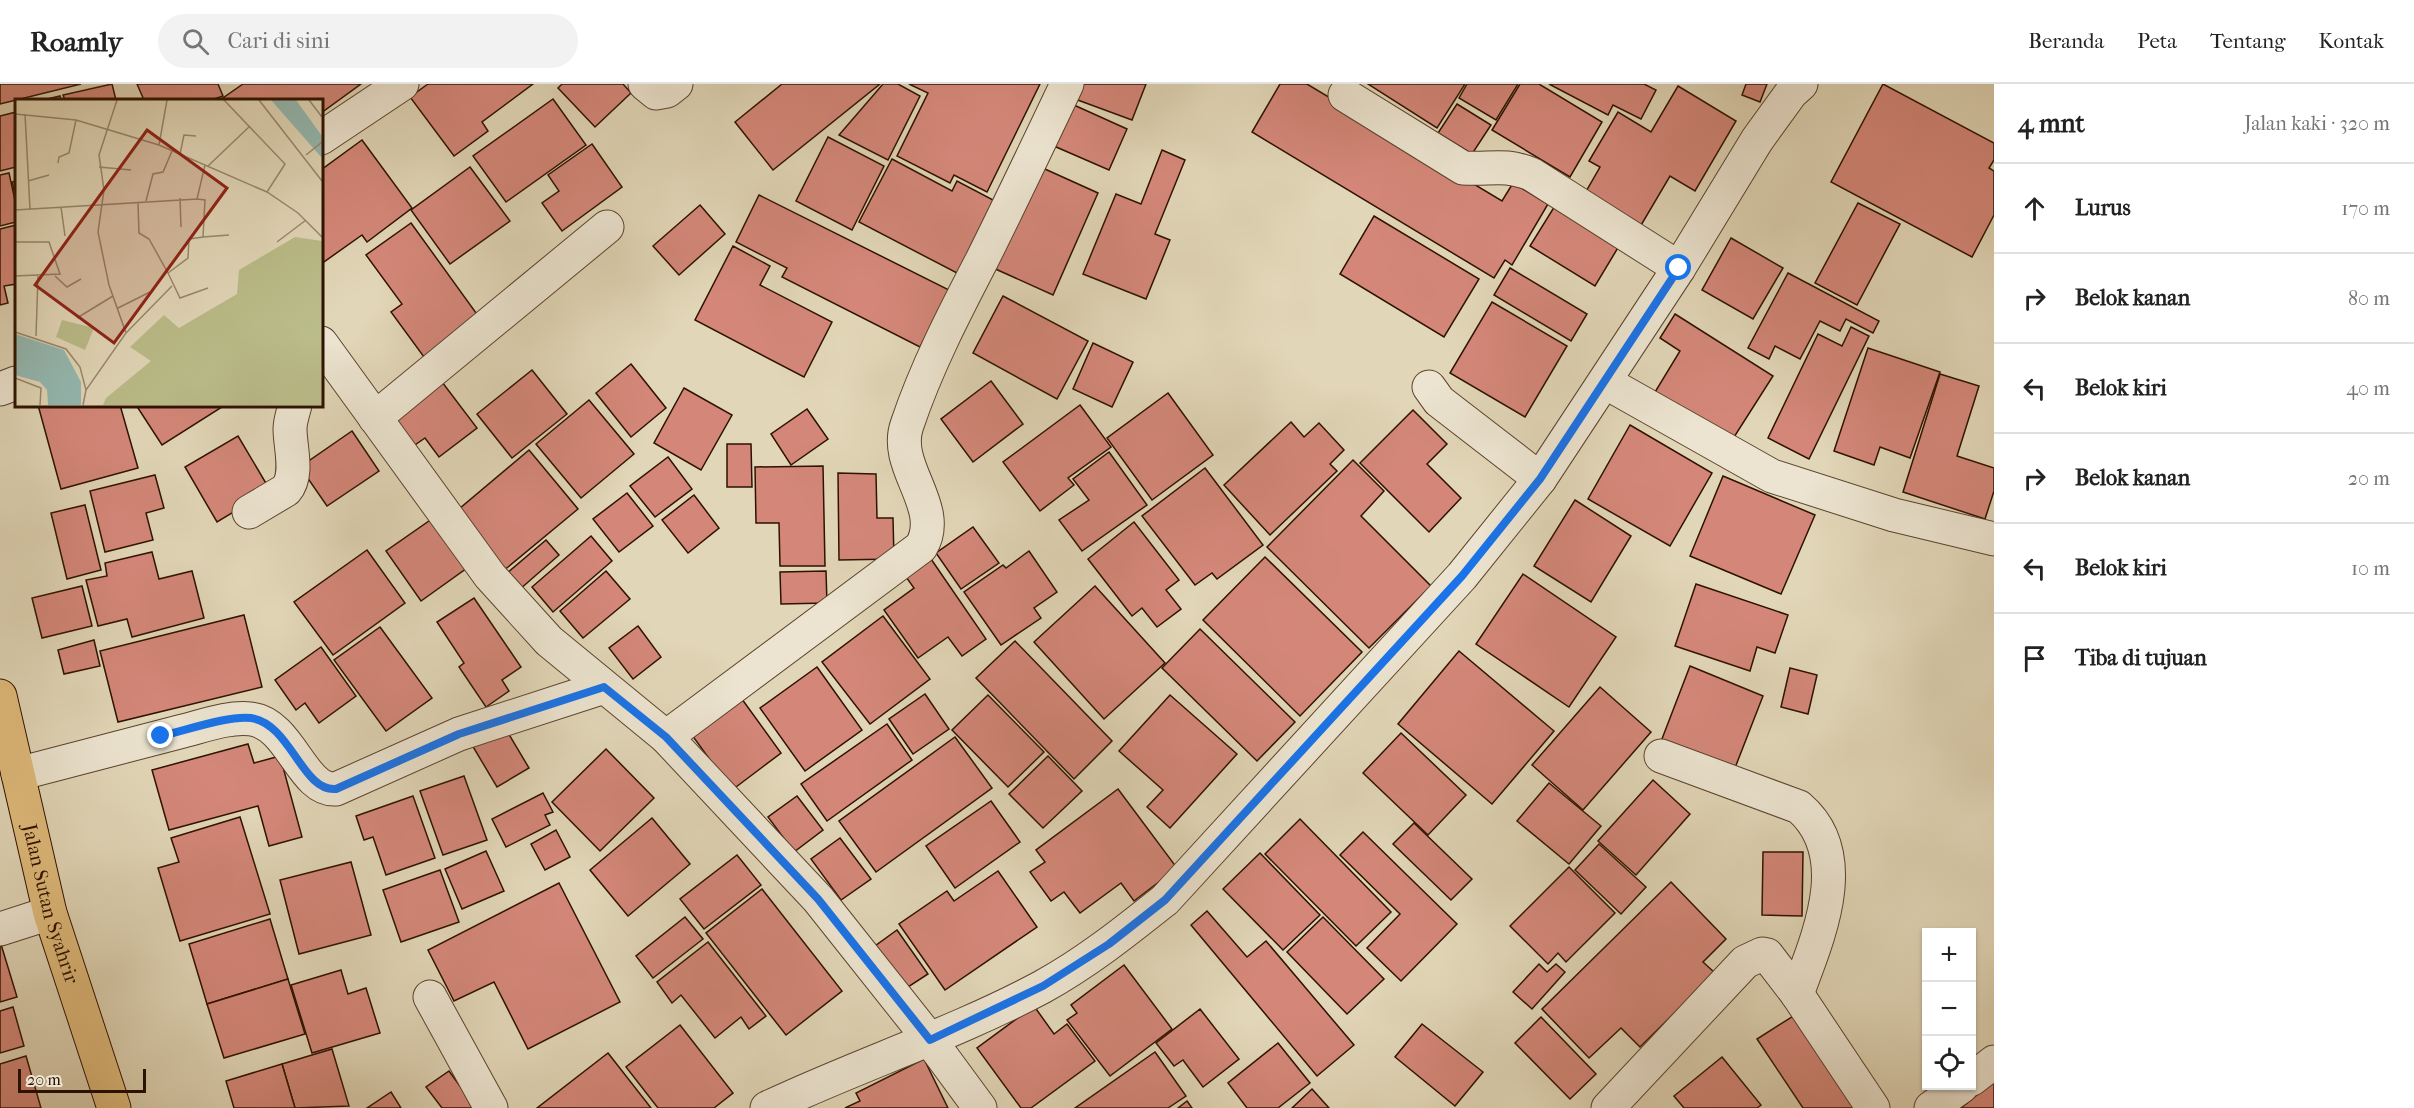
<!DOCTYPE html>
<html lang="id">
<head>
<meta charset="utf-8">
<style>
  :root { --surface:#fff; --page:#f2f2f2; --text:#222; --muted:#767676; --line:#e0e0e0 }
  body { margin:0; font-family:"IM FELL French Canon",serif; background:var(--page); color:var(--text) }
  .controls { position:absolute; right:18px; bottom:18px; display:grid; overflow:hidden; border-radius:0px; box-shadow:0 2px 4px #0004 }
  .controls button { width:54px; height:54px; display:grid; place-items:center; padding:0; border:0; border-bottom:2px solid var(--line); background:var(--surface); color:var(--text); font:30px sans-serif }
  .scale { position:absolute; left:18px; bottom:15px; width:128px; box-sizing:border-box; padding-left:6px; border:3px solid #2e1200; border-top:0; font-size:16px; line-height:21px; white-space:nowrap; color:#2e1200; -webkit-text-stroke:4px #ece4d0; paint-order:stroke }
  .stop { position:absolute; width:18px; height:18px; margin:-14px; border:4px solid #1a73e8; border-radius:50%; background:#fff }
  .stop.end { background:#1a73e8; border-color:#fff; box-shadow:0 2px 6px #0008 }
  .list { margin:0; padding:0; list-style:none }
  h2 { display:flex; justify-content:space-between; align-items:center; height:78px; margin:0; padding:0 24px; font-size:26px }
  h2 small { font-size:20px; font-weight:400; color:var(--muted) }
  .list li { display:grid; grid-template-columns:39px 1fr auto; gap:18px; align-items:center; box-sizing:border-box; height:90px; padding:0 24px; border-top:2px solid var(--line) }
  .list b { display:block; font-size:22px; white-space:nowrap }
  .list em { font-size:20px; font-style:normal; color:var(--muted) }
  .icon { flex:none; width:33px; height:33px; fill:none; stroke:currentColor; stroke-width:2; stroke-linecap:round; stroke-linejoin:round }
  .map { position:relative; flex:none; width:1994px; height:1024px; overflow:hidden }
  header { display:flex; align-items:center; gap:36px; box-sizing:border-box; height:84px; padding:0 30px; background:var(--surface); border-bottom:2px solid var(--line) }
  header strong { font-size:28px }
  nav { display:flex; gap:33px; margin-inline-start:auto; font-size:21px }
  .search { width:420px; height:54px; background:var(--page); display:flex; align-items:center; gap:15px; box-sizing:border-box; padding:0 21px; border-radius:33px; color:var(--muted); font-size:22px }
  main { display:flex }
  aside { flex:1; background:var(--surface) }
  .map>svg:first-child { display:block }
  .building { fill:#d48779; stroke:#2e1200; stroke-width:1.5 }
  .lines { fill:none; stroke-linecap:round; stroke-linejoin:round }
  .minor-casing { stroke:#5b432e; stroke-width:35 }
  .tertiary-casing { stroke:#5b432e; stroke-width:35 }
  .primary-casing { stroke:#2e1200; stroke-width:35 }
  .minor { stroke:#ece4d0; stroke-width:33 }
  .tertiary { stroke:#ece4d0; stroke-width:33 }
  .primary { stroke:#e0bb7c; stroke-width:33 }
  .route { stroke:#1a73e8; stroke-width:8 }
  .labels { text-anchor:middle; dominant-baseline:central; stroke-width:6; stroke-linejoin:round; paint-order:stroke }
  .street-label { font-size:20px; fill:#2e1200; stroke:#ece4d0 }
  .inset-road { fill:none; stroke:#99886e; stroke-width:1.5 }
  .view { fill:#8f2418; fill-opacity:0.15; stroke:#8f2418; stroke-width:3 }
  .inset-edge { fill:none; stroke:#2e1200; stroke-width:3 }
</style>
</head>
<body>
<header>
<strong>Roamly</strong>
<div class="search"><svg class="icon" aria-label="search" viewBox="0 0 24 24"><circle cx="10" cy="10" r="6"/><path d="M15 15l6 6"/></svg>Cari di sini</div>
<nav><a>Beranda</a><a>Peta</a><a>Tentang</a><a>Kontak</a></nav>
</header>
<main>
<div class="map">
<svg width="1994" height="1024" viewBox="0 0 1994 1024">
  <rect width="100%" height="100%" fill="#e1d6b7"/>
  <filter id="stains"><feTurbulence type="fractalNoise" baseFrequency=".00333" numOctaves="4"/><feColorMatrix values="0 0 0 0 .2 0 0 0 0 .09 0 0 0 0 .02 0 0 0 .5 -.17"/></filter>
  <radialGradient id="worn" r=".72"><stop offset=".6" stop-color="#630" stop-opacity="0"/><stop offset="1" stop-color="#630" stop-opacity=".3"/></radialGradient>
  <!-- building -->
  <g class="building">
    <polygon points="0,0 81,0 0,20"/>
    <polygon points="112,0 116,16 65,16 63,11"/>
    <polygon points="137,0 218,0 223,12 211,16 144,16"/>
    <polygon points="243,0 361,0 321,29 321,16 220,16"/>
    <polygon points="428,0 533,0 482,38 488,47 454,72 410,13"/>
    <polygon points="562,0 623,0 631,9 595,43 558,4"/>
    <polygon points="782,0 880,0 773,86 735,38"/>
    <polygon points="883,0 898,0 920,12 888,76 839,51"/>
    <polygon points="909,0 1040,0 987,108 954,91 950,99 897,72 928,9"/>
    <polygon points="1081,0 1146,0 1132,36 1075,15"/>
    <polygon points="1280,0 1307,0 1502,117 1513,99 1548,120 1512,181 1505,176 1494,194 1252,48"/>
    <polygon points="1368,0 1465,0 1437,44"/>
    <polygon points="1467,0 1518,0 1496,36 1459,14"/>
    <polygon points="1520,0 1539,0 1602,38 1570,93 1492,46"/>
    <polygon points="1549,0 1644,0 1656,6 1641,35 1613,21 1608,31"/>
    <polygon points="1746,0 1767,0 1760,18 1742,11"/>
    <polygon points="1883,0 1994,59 1994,76 1989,84 1994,87 1994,131 1972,173 1831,98"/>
    <polygon points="1678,2 1736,37 1695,107 1670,92 1640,143 1584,111 1600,83 1589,77 1618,28 1651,48"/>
    <polygon points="60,12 61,16 43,16"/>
    <polygon points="553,15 586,61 506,118 473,72"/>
    <polygon points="1065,17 1127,45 1109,86 1047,59"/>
    <polygon points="1457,20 1491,41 1472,70 1438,49"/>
    <polygon points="16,28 16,83 0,87 0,32"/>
    <polygon points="828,53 884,82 852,146 796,117"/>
    <polygon points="362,56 412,124 367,158 362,151 321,180 321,86"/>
    <polygon points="592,60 622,103 562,147 542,119 559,107 548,91"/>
    <polygon points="1162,66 1185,76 1155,150 1170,156 1146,215 1083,190 1116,110 1141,120"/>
    <polygon points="892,75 952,107 957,97 995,117 957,189 859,138"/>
    <polygon points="1036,81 1098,109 1053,211 991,183"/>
    <polygon points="470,83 510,137 450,180 411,126"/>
    <polygon points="9,89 16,121 16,138 0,142 0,91"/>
    <polygon points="16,97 16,114 12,98"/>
    <polygon points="759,111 949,206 920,263 782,193 787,184 736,158"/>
    <polygon points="1561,112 1625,152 1595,202 1530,162"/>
    <polygon points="1858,119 1900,140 1857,221 1815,199"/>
    <polygon points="700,121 725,150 679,191 653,162"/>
    <polygon points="1374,132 1479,195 1444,253 1340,190"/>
    <polygon points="411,139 479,233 424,273 391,228 402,220 366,171"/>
    <polygon points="16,141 16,200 4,202 8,219 0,221 0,145"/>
    <polygon points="1731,154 1783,184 1753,235 1702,206"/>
    <polygon points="733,162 770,182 760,201 832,238 804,293 695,236"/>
    <polygon points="1510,184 1587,230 1571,257 1494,211"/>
    <polygon points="1788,189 1879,237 1873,249 1846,235 1840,247 1820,237 1800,275 1775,262 1769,275 1748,264"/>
    <polygon points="1003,212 1088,257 1057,315 973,269"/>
    <polygon points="1492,218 1567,262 1525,333 1450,289"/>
    <polygon points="1675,230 1773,292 1729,361 1652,313 1680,267 1660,254"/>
    <polygon points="1851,243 1869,252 1809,375 1768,354 1818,250 1842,262"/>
    <polygon points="1093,259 1133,278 1112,323 1073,305"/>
    <polygon points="1868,264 1940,288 1910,374 1880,363 1874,381 1834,367"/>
    <polygon points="631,280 666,324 631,353 596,309"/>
    <polygon points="532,286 567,330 512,374 477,330"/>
    <polygon points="1940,290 1979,302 1957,372 1994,384 1994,407 1985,435 1903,408"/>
    <polygon points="439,294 477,344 439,373 425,354 412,363 388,332"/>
    <polygon points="991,297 1023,340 973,378 941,335"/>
    <polygon points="684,304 732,331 701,386 654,359"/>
    <polygon points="1168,309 1213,371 1152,416 1107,354"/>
    <polygon points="589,316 634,370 581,414 536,360"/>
    <polygon points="38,321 120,321 138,384 61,405"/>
    <polygon points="136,321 221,321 222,323 162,361"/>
    <polygon points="1080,321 1111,363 1068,394 1074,401 1040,427 1003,378"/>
    <polygon points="807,325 828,355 791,381 771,350"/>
    <polygon points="1413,326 1447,360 1427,380 1461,414 1429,448 1360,379"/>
    <polygon points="1291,338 1304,353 1319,339 1344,366 1330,380 1337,387 1270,451 1224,401"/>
    <polygon points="1630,341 1712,389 1670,462 1588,415"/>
    <polygon points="352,347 379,387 327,422 300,383"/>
    <polygon points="238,352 270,406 217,438 185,383"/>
    <polygon points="727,360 751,360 752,403 727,403"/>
    <polygon points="529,366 578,425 502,488 453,430"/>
    <polygon points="1109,368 1147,421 1082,467 1059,436 1089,416 1073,395"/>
    <polygon points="668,373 692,405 655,433 630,402"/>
    <polygon points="1353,376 1384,407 1361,432 1431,502 1369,564 1267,463"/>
    <polygon points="823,382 825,482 780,482 779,439 756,439 755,383"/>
    <polygon points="1205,384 1263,461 1217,495 1212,489 1195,501 1142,432"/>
    <polygon points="838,389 876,390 877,434 893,434 894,475 839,476"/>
    <polygon points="155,391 164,424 146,429 153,456 105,468 90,407"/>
    <polygon points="1723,392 1815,431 1781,510 1690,472"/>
    <polygon points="627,409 653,442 619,468 593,435"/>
    <polygon points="694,411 719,444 688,469 662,436"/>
    <polygon points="1575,416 1631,452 1591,518 1534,482"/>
    <polygon points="85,421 101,486 67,495 51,429"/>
    <polygon points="439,430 474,479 421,517 386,467"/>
    <polygon points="1134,438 1179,496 1166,506 1181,525 1157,543 1142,524 1132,532 1088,475"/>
    <polygon points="973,443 999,479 961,505 936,469"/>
    <polygon points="591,452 612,477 553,528 532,503"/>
    <polygon points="546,456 559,471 519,506 506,490"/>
    <polygon points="367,466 405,519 333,571 294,518"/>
    <polygon points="1029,467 1057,508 1034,524 1041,534 1001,561 964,508 1003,481 1006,484"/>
    <polygon points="152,468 159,495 192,487 204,534 132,553 127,535 98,542 86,496 107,492 105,479"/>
    <polygon points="1265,473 1362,568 1300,632 1203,536"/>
    <polygon points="931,475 986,555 962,572 948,553 918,574 884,526 914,504 906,493"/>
    <polygon points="606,487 630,515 583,554 560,527"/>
    <polygon points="826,487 827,519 781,520 780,488"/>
    <polygon points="1523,490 1616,553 1569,623 1476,560"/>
    <polygon points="1696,500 1788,531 1775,569 1757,563 1750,587 1675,562"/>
    <polygon points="82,502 92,542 42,554 32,514"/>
    <polygon points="1095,502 1165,579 1104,635 1034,558"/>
    <polygon points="474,514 521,583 502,596 509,607 486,623 459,583 464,579 437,538"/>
    <polygon points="244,531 262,603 118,638 100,567"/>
    <polygon points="883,532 930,595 870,640 822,578"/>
    <polygon points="638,542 661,573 633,595 609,564"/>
    <polygon points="380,543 432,614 386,647 334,576"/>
    <polygon points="1200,545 1295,638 1257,677 1162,584"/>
    <polygon points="94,556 100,582 64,590 58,566"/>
    <polygon points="1015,557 1112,657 1074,695 976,594"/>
    <polygon points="321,563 356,612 319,639 305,619 296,626 275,596"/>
    <polygon points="1459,567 1554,647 1492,720 1398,640"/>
    <polygon points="1690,582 1763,612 1733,689 1660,660"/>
    <polygon points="817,583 862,646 805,687 760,624"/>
    <polygon points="1790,584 1817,591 1808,630 1781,623"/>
    <polygon points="1600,603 1651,648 1583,726 1532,681"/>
    <polygon points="925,610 949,645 913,670 889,635"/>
    <polygon points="739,611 781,669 732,706 689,647"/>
    <polygon points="988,611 1044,668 1008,703 952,646"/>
    <polygon points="1170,611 1237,670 1170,744 1147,723 1163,706 1119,667"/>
    <polygon points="887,640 912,676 827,737 801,700"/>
    <polygon points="504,642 529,684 497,703 472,661"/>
    <polygon points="1401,649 1466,711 1428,751 1363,689"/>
    <polygon points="955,653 992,704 876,788 839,737"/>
    <polygon points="248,660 254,679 280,672 302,753 269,762 258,722 169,746 152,686"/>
    <polygon points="606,665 654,714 600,767 552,718"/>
    <polygon points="1048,672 1082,707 1043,744 1009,710"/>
    <polygon points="464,692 487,756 443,771 420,707"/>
    <polygon points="1653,696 1690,730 1636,791 1598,757"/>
    <polygon points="1549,699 1601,742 1569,780 1517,737"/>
    <polygon points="1118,705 1177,784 1134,817 1121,799 1080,829 1064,808 1051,817 1030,788 1045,778 1036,766"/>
    <polygon points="543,709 553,728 545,731 550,741 506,763 492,735"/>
    <polygon points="413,712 435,774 386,791 373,753 364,756 356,732"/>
    <polygon points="797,712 823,746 794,768 768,733"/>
    <polygon points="991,717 1020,758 955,804 926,762"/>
    <polygon points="240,733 270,830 180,857 158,784 179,778 171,754"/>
    <polygon points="652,734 690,780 628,832 590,786"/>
    <polygon points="1300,735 1391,828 1356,862 1265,770"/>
    <polygon points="1414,739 1472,795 1451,816 1393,760"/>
    <polygon points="556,746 570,773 545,786 531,760"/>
    <polygon points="1363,748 1457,840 1401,897 1367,864 1400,830 1340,771"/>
    <polygon points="840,754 871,795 841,816 811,775"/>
    <polygon points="1599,760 1646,803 1621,830 1575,786"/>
    <polygon points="486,767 504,807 462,825 445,785"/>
    <polygon points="1763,768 1803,768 1802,832 1762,831"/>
    <polygon points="1260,769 1320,831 1283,866 1223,805"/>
    <polygon points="737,771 761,801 704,845 680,815"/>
    <polygon points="351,778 371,851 299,870 280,796"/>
    <polygon points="1569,783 1615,829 1566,878 1558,869 1548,880 1510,842"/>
    <polygon points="440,786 459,838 401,858 383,806"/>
    <polygon points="998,787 1037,843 945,906 899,840 947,807 954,817"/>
    <polygon points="1671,798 1726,855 1703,878 1715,889 1640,963 1621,944 1589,974 1542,925"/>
    <polygon points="559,799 620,918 528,965 494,898 454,917 428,866"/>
    <polygon points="762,805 842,907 786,951 706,849"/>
    <polygon points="1207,827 1247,873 1266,857 1354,961 1317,992 1191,841"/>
    <polygon points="685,833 703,855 653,894 636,872"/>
    <polygon points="1323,833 1384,895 1347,930 1287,868"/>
    <polygon points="270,835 288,895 207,920 189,860"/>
    <polygon points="897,846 928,890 905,905 875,862"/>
    <polygon points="0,857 17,913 0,918"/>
    <polygon points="708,858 766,932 749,945 741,933 715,954 681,911 672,919 657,898"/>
    <polygon points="1539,880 1547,888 1556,880 1565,888 1532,925 1513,908"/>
    <polygon points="1124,881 1172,945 1110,992 1067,936 1077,929 1071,921"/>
    <polygon points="341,886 348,910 366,904 380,949 312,969 291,901"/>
    <polygon points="288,895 305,950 224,974 207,920"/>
    <polygon points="1034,922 1054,950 1067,940 1095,977 1031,1024 1021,1024 977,964"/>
    <polygon points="13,923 24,962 0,969 0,927"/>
    <polygon points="1200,925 1239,975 1203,1003 1183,976 1174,982 1156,959"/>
    <polygon points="1795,931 1856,1024 1803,1024 1757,955"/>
    <polygon points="1541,933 1596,990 1570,1015 1515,959"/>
    <polygon points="1422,940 1483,988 1455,1022 1395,973"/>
    <polygon points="680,941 733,1009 714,1024 658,1024 626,983"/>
    <polygon points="1278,959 1310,999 1278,1024 1247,1024 1228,999"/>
    <polygon points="332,965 349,1022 295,1024 282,980"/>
    <polygon points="1155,968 1186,1012 1168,1024 1075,1024"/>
    <polygon points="608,969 651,1024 537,1024"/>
    <polygon points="26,972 41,1024 0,1024 0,980"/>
    <polygon points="1722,973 1761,1021 1757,1024 1684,1024 1674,1012"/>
    <polygon points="924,975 948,1024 845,1024 860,1017 856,1009"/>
    <polygon points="282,980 295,1024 234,1024 226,997"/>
    <polygon points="449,987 476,1024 442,1024 426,1003"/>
    <polygon points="1994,997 1994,1024 1961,1024"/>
    <polygon points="1312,1005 1329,1024 1292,1024"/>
    <polygon points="391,1008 401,1024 367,1024"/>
    <polygon points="1187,1017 1192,1024 1178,1024"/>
  </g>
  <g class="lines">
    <defs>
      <g id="minor">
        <polyline points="645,0 656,9 667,7 676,0"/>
        <path d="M 1345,11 L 1463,84 C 1491,86 1503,79 1531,90 L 1679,184"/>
        <polyline points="321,54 402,0"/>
        <polyline points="321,259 490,492 549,557 666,653 818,815 930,956 980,1024"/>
        <polyline points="1605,298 1772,392 1894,431 1994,455"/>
        <polyline points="1429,303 1439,317 1540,395"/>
        <polyline points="0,305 16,299"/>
        <polyline points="375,334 607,143"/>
        <path d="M 249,428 L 286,406 C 299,391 290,363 290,345 C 290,337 293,329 295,321"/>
        <path d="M 666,653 L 921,463 C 945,423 892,383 907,341 C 926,284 954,230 982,176 C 1011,118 1039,59 1067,0"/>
        <path d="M 1661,672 L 1799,723 C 1855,771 1818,853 1797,910"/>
        <path d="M 18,690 C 73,676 128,661 183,647 C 203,642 230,632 251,635 C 291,640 302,708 336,705 L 459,650 L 604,603"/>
        <polyline points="0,845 50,829"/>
        <polyline points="430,913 491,1024"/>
        <polyline points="1972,995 1994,978"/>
        <polyline points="1608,1024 1745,878 1762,870 1767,871 1797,910 1873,1024"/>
        <polyline points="1931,1024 1962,1002"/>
      </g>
      <path id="tertiary" d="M 767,1024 C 858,981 954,950 1042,903 C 1086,879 1126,847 1165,816 L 1462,492 L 1540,395 L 1679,184 L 1757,56 L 1791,9 L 1801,0"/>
      <g id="primary">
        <path id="s1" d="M 0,612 L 50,829 L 114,1024"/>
      </g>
    </defs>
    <!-- minor casing -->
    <use href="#minor" class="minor-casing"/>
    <!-- tertiary casing -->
    <use href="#tertiary" class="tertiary-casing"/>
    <!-- primary casing -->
    <use href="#primary" class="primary-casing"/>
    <!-- minor -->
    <use href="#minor" class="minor"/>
    <!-- tertiary -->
    <use href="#tertiary" class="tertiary"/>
    <!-- primary -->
    <use href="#primary" class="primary"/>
  </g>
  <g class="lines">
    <!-- route -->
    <path class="route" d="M 161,652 C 184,647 229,631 251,634 C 291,640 302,708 336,705 L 459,650 L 604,603 L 666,653 L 818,815 L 930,956 L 1043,902 L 1109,860 L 1165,816 L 1462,492 L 1540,395 L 1679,184"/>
  </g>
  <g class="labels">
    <!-- street labels -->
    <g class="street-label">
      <text stroke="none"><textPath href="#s1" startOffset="214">Jalan Sutan Syahrir</textPath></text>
    </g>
  </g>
  <!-- overview -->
  <g transform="translate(15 15)">
    <rect width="308" height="308" fill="#e1d6b7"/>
    <path d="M 280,138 L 307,142 L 307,306 L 88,306 L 91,299 L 136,262 L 115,248 L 149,216 L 164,229 L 222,195 L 224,171 ZM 47,221 L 79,229 L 70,251 L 41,238 Z" fill="#babc89"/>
    <path d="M 256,1 L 281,1 L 307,37 L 307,59 ZM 0,235 L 49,251 L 66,283 L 66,306 L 33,306 L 32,291 L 25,283 L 0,276 Z" fill="#94b9b2"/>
    <path class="inset-road" d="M 209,1 L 270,65 L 252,93M 244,1 L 307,82M 294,1 L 307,18M 0,15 L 61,21 L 144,46 L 252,93 L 283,114 L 307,138M 10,15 L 15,110M 144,46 L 152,1M 165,55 L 169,36 L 181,37M 291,56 L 307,43M 43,64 L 44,58 L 54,54 L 61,21M 193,67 L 235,27M 84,68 L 116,71M 13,82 L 34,76M 165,99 L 166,128M 131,102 L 138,75 L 148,73 L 157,52M 123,104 L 124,134 L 134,140 L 153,174 L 173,159 L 174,140 L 188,138 L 190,101 L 182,100M 46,108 L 50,137M 0,111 L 182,100 L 190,66M 188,138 L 214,136M 0,143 L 34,143 L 45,175 L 0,177M 262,143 L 291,121M 153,174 L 165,199 L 193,189M 40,177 L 52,188 L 66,180M 103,209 L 135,193M 62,219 L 98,197M 0,233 L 51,250 L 65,268 L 71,291M 111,234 L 157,187M 21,237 L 23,177M 0,279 L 26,289 L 25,306M 68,306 L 71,291 L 111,234 L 94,186 L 83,133 L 89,91 L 84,56 L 102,1"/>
    <path class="view" d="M 132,31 L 212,89 L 99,244 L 20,186 Z"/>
    <rect width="308" height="308" class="inset-edge"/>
  </g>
  <rect width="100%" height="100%" filter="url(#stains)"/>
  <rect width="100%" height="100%" fill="url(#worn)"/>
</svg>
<div class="controls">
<button>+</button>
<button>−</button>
<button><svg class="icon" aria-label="locate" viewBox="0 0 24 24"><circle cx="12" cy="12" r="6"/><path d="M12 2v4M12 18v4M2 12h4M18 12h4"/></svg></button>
</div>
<div class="scale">20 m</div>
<div class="stop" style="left:1679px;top:184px"></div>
<div class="stop end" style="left:161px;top:652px"></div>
</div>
<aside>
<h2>4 mnt<small>Jalan kaki · 320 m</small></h2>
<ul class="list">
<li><svg class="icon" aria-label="ahead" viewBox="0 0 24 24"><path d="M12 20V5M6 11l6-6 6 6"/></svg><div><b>Lurus</b></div><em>170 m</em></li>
<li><svg class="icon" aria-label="right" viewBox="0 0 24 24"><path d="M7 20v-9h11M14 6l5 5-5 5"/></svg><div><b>Belok kanan</b></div><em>80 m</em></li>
<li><svg class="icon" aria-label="left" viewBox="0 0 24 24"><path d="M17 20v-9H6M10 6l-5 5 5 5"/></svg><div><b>Belok kiri</b></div><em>40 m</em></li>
<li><svg class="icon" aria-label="right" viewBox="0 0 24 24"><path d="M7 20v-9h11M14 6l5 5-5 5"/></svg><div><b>Belok kanan</b></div><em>20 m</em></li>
<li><svg class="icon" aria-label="left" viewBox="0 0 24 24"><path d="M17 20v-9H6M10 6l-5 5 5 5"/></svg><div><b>Belok kiri</b></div><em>10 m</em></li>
<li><svg class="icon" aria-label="arrive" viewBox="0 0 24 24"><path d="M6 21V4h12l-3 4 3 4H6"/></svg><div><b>Tiba di tujuan</b></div></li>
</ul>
</aside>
</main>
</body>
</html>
